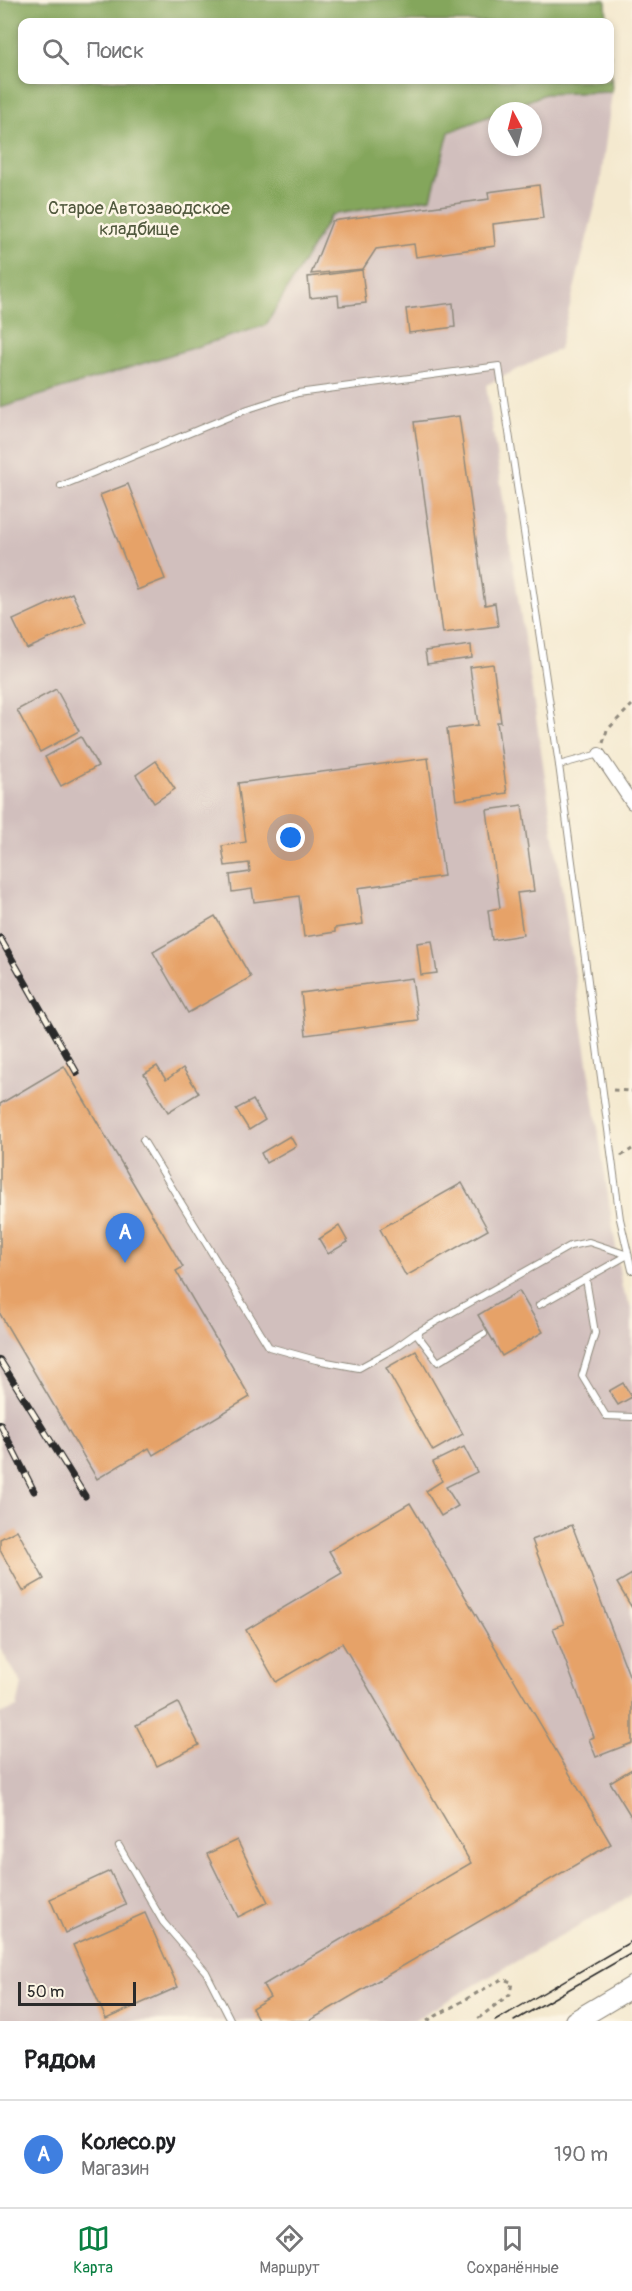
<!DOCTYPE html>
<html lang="ru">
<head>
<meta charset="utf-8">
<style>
  :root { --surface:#fff; --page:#f2f2f2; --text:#202124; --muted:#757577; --line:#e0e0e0; --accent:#0b8043 }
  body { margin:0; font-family:Pangolin,sans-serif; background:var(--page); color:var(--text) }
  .compass { position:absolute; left:488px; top:102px; width:54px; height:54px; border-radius:50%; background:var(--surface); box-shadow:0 3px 9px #0003; rotate:353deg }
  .scale { position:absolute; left:18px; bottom:15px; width:118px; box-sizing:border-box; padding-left:6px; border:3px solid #2b2b2b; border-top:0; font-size:16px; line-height:21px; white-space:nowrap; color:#2b2b2b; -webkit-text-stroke:4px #fcf5e5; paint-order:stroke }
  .you { position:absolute; left:291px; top:838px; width:21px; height:21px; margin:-15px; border:4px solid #fff; border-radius:50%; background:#1a73e8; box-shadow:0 0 0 9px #1a73e833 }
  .badge { display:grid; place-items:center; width:39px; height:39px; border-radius:50%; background:var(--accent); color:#fff; font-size:20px; font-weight:700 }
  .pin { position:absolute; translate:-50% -50px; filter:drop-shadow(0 2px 3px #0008) }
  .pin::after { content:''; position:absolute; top:32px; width:21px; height:18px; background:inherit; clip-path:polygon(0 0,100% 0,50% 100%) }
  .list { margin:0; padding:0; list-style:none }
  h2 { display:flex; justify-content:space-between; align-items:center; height:78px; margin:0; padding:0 24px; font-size:26px }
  h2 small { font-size:20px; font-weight:400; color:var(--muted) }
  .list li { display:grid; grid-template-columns:39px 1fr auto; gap:18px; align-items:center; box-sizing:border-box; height:108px; padding:0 24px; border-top:2px solid var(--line) }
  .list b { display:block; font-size:22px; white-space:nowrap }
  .list p { margin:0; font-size:20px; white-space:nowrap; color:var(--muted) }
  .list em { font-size:20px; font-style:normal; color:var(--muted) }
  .icon { flex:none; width:33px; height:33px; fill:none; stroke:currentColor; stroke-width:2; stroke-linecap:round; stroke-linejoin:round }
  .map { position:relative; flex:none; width:632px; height:2021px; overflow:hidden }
  .search { position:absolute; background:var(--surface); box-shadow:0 3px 9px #0003; left:18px; right:18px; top:18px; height:66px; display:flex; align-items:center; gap:15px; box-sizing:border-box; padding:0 21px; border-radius:12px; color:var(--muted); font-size:22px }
  .sheet { height:186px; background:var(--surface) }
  nav { display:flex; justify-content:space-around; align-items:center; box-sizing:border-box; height:84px; border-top:2px solid var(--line); background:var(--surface); font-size:16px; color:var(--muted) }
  nav a { display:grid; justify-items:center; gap:3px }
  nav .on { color:var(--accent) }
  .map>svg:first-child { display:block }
  .industrial { fill:#d1bfbd }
  .forest { fill:#84a65b; stroke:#586843; stroke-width:1.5 }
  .building { fill:#e6a268 }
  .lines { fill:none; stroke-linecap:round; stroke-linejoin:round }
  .service-casing { stroke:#908a7d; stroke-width:8 }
  .minor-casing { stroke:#908a7d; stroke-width:14 }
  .primary-casing { stroke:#908a7d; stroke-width:22 }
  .path { stroke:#908a7d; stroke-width:3; stroke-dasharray:4.5 4.5; stroke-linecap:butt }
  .service { stroke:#fff; stroke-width:6 }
  .minor { stroke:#fff; stroke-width:12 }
  .primary { stroke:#fff; stroke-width:20 }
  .tram { stroke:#2b2b2b; stroke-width:1.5 }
  .rail-casing { stroke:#2b2b2b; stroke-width:7 }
  .rail { stroke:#fcf5e5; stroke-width:4.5; stroke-dasharray:14; stroke-linecap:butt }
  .labels { text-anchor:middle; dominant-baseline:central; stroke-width:5; stroke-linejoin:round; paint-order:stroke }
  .park-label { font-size:18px; fill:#50583d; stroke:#fcf5e5 }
</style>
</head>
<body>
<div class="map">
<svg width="632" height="2021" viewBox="0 0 632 2021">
  <rect width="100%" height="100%" fill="#fcf5e5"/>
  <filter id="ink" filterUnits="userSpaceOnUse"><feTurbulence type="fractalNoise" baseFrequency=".0167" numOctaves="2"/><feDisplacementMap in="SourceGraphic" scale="12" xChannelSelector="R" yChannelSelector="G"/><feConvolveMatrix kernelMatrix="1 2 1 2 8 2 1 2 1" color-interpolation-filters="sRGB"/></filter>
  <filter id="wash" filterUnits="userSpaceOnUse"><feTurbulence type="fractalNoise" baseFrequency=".008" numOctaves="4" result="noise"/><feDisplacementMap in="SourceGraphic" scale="24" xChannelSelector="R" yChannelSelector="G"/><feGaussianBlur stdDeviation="1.35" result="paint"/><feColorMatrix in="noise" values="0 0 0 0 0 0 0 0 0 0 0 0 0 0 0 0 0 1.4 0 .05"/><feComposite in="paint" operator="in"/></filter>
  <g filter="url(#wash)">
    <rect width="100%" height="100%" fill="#f4e9cf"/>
    <!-- industrial -->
    <polygon class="industrial" points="612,92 600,186 559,349 486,385 622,1288 632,1308 632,1895 412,2021 0,2021 0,1714 17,1707 22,1684 0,1648 0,408 265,325 331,215 431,198 449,133 497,113 497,147 533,147 533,111 503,111 545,94"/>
    <!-- forest -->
    <polygon class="forest" points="0,0 606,0 607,22 22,22 22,80 610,80 610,52 612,92 545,94 503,111 497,111 497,113 449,132 431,198 331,215 266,325 0,408"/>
    <g id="blocks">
      <!-- building -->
      <g class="building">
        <polygon points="539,185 543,218 493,224 495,246 416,257 414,244 376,249 363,269 311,274 332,221 489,199 488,192"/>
        <polygon points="362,270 366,303 339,306 338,295 310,298 308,277"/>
        <polygon points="453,303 455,327 409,333 406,309"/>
        <polygon points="459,416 485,605 495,603 498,626 443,633 414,422"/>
        <polygon points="128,484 165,579 137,590 100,495"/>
        <polygon points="72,593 86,622 27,649 13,620"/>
        <polygon points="471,645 472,658 427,664 425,651"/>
        <polygon points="493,664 501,722 497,722 507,793 456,800 447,729 478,725 470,667"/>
        <polygon points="56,689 79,731 40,752 17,710"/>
        <polygon points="81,737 98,766 61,786 45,757"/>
        <polygon points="428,758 444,876 358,888 363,924 335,928 335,932 304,937 299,896 254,902 252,889 232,892 230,875 250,872 249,863 225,866 222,846 246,842 238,783"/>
        <polygon points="156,761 175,789 154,803 136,775"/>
        <polygon points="522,805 534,891 517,893 523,935 492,940 488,910 500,908 487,810"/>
        <polygon points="215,916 251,977 188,1013 153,952"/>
        <polygon points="432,941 437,973 421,975 417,943"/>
        <polygon points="412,978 418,1020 306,1035 301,993"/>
        <polygon points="64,1066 183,1267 176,1271 250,1397 153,1455 149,1448 97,1479 0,1314 0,1104"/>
        <polygon points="157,1066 166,1080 183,1068 199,1093 168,1112 144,1074"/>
        <polygon points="253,1100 265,1120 249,1130 236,1109"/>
        <polygon points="290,1136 296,1146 266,1163 261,1153"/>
        <polygon points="462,1183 488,1230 406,1276 380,1229"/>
        <polygon points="339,1226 348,1242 328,1254 319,1239"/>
        <polygon points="519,1291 543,1332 502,1356 478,1315"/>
        <polygon points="416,1351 463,1434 433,1451 386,1368"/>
        <polygon points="623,1383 632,1397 618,1405 609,1391"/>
        <polygon points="464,1447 477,1472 446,1487 458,1506 441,1516 426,1491 442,1481 433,1462"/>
        <polygon points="410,1503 611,1844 309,2021 259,2021 252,2008 270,1997 263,1985 471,1863 342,1643 276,1682 246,1630 342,1573 329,1551"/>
        <polygon points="572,1525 632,1683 632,1743 596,1757 589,1739 594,1737 553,1628 564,1624 532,1540"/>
        <polygon points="17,1530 44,1579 23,1591 0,1550 0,1539"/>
        <polygon points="632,1574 632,1608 617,1583"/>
        <polygon points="178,1703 199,1745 157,1766 136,1725"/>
        <polygon points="632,1769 632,1818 610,1782"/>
        <polygon points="237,1840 268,1902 238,1917 207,1854"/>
        <polygon points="110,1871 126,1905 65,1933 50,1899"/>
        <polygon points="145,1913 178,1987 106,2019 73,1945"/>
      </g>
    </g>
  </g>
  <g filter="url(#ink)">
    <use href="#blocks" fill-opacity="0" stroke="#908a7d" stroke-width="1.5"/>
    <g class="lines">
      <defs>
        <g id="service">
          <polyline points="61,486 248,409 298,393 499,366 559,765 620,1219 632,1270"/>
          <polyline points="559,765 599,754"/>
          <polyline points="143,1140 269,1347 316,1360 359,1368 395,1348 416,1333 570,1246 589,1242 628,1255 539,1305"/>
          <polyline points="586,1279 595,1333 582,1376 606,1416 632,1417"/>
          <polyline points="416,1333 438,1362 484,1334"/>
          <polyline points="119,1846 163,1922 206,1972 231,2021"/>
        </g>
        <polyline id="minor" points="599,754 632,803"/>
        <polyline id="primary" points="575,2021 632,1987"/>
      </defs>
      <!-- service casing -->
      <use href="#service" class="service-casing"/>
      <!-- minor casing -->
      <use href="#minor" class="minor-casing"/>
      <!-- primary casing -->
      <use href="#primary" class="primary-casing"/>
      <!-- path -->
      <g class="path">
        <polyline points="603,743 607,730 632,705"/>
        <polyline points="613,1090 632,1091"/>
        <polyline points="621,1156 632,1149"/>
        <polyline points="427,2021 502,1979 512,1982 510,1994 475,2021"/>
        <polyline points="628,2021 632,2019"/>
      </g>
      <!-- service -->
      <use href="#service" class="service"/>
      <!-- minor -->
      <use href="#minor" class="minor"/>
      <!-- primary -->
      <use href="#primary" class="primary"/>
      <!-- tram -->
      <g class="tram">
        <polyline points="495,2021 632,1941"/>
        <polyline points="514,2021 632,1953"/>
      </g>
      <defs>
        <g id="rail">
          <polyline points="0,938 77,1073"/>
          <polyline points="0,1360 85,1496"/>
          <polyline points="0,1424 34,1491"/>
        </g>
      </defs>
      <!-- rail casing -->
      <use href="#rail" class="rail-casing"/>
      <!-- rail -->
      <use href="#rail" class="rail"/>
    </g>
  </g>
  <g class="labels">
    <!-- park labels -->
    <g class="park-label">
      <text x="139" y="208">Старое Автозаводское<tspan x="139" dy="21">кладбище</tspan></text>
    </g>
  </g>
</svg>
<svg class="compass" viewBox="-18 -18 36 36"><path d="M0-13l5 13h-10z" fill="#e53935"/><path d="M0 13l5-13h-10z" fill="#757577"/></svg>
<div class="scale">50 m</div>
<div class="you"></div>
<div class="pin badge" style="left:125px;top:1263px;background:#3f7fe0">A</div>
<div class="search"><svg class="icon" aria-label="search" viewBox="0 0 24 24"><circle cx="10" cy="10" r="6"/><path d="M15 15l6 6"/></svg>Поиск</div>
</div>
<section class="sheet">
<h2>Рядом<small></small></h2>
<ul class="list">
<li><span class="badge" style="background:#3f7fe0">A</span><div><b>Колесо.ру</b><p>Магазин</p></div><em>190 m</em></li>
</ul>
</section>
<nav>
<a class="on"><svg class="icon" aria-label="map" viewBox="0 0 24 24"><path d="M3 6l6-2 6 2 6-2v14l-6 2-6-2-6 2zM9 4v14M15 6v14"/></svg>Карта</a>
<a><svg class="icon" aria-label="directions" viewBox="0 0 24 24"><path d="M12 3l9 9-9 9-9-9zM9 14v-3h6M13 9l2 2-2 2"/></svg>Маршрут</a>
<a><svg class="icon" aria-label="saved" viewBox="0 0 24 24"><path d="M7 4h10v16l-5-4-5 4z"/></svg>Сохранённые</a>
</nav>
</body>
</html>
